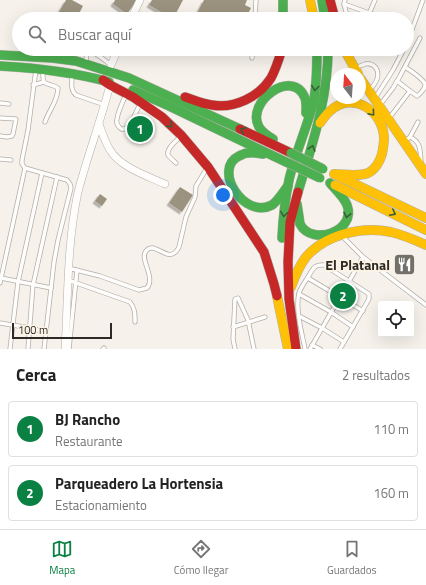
<!DOCTYPE html>
<html lang="es">
<head>
<meta charset="utf-8">
<style>
  :root { --surface:#fff; --page:#f2f2f2; --text:#222; --muted:#767676; --line:#e0e0e0; --accent:#0b8043 }
  body { margin:0; font-family:"Titillium Web",sans-serif; background:var(--page); color:var(--text) }
  .controls { position:absolute; right:12px; bottom:12px; display:grid; overflow:hidden; border-radius:4px; box-shadow:0 4px 16px #0002 }
  .controls button { width:36px; height:36px; display:grid; place-items:center; padding:0; border:0; border-bottom:1px solid var(--line); background:var(--surface); color:var(--text); font:20px sans-serif }
  .compass { position:absolute; left:330px; top:68px; width:36px; height:36px; border-radius:50%; background:var(--surface); box-shadow:0 4px 16px #0002; rotate:343deg }
  .scale { position:absolute; left:12px; bottom:10px; width:100px; box-sizing:border-box; padding-left:4px; border:2px solid #2d2a25; border-top:0; font-size:11px; line-height:14px; white-space:nowrap; color:#2d2a25; -webkit-text-stroke:3px #fbf3e6; paint-order:stroke }
  .you { position:absolute; left:223px; top:195px; width:14px; height:14px; margin:-10px; border:3px solid #fff; border-radius:50%; background:#1a73e8; box-shadow:0 0 0 6px #1a73e833 }
  .badge { display:grid; place-items:center; width:26px; height:26px; border-radius:50%; background:var(--accent); color:#fff; font-size:13px; font-weight:700 }
  .pin { position:absolute; translate:-50% -50%; border:2px solid #fff; box-shadow:0 1px 4px #0006 }
  .list { margin:0; padding:0; list-style:none }
  h2 { display:flex; justify-content:space-between; align-items:center; height:52px; margin:0; padding:0 16px; font-size:17px }
  h2 small { font-size:13px; font-weight:400; color:var(--muted) }
  .list li { display:grid; grid-template-columns:26px 1fr auto; gap:12px; align-items:center; box-sizing:border-box; height:56px; margin:0 8px 8px; padding:0 8px; border:1px solid var(--line); border-radius:4px }
  .list b { display:block; font-size:15px; white-space:nowrap }
  .list p { margin:0; font-size:13px; white-space:nowrap; color:var(--muted) }
  .list em { font-size:13px; font-style:normal; color:var(--muted) }
  .icon { flex:none; width:22px; height:22px; fill:none; stroke:currentColor; stroke-width:2; stroke-linecap:round; stroke-linejoin:round }
  .map { position:relative; flex:none; width:426px; height:349px; overflow:hidden }
  .search { position:absolute; background:var(--surface); box-shadow:0 4px 16px #0002; left:12px; right:12px; top:12px; height:44px; display:flex; align-items:center; gap:10px; box-sizing:border-box; padding:0 14px; border-radius:22px; color:var(--muted); font-size:15px }
  .sheet { height:180px; background:var(--surface) }
  nav { display:flex; justify-content:space-around; align-items:center; box-sizing:border-box; height:56px; border-top:1px solid var(--line); background:var(--surface); font-size:11px; color:var(--muted) }
  nav a { display:grid; justify-items:center; gap:2px }
  nav .on { color:var(--accent) }
  .map>svg:first-child { display:block }
  .building { fill:#9b927f; filter:url(#shadow) }
  .lines { fill:none; stroke-linecap:round; stroke-linejoin:round }
  .lane-casing { stroke:#b1aea8; stroke-width:5 }
  .street-casing { stroke:#b1aea8; stroke-width:8 }
  .fast-casing { stroke:#b1aea8; stroke-width:10 }
  .slow-casing { stroke:#b1aea8; stroke-width:10 }
  .jam-casing { stroke:#b1aea8; stroke-width:10 }
  .lane { stroke:#fefdfc; stroke-width:3.5 }
  .street { stroke:#fefdfc; stroke-width:7 }
  .fast { stroke:#4caf50; stroke-width:9 }
  .slow { stroke:#ffc107; stroke-width:9 }
  .jam { stroke:#c62828; stroke-width:9 }
  .fast-bridge-casing { stroke:#b1aea8; stroke-width:10; stroke-linecap:butt }
  .fast-bridge { stroke:#4caf50; stroke-width:9 }
  .oneway { stroke:#395f36 }
  .labels { text-anchor:middle; dominant-baseline:central; stroke-width:4; stroke-linejoin:round; paint-order:stroke }
  .poi-label { font-size:14px; font-weight:bold; fill:#2d2a25; stroke:#fbf3e6; text-anchor:end }
</style>
</head>
<body>
<div class="map">
<svg width="426" height="349" viewBox="0 0 426 349">
  <defs>
    <filter id="shadow"><feDropShadow dx="-2.5" dy="2.5" stdDeviation="0" flood-color="#0004"/></filter>
  </defs>
  <rect width="100%" height="100%" fill="#f6f2eb"/>
  <!-- building -->
  <g class="building">
    <polygon points="66,0 72,0 83,6 76,19 55,19"/>
    <polygon points="115,0 137,0 127,14 113,4"/>
    <polygon points="152,0 183,0 173,19 149,5"/>
    <polygon points="204,0 247,0 245,5 251,8 245,19 194,19"/>
    <polygon points="180,187 193,195 182,212 169,203"/>
    <polygon points="100,194 107,199 102,206 95,201"/>
  </g>
  <g class="lines">
    <defs>
      <g id="lane">
        <polyline points="345,0 344,4 348,19"/>
        <polyline points="344,4 369,13"/>
        <polyline points="255,19 256,0"/>
        <polyline points="366,19 368,16 375,0"/>
        <polyline points="407,43 423,0"/>
        <polyline points="252,58 253,49"/>
        <path d="M 86,60 L 87,52 L 89,51 C 97,53 104,60 111,65"/>
        <path d="M 405,67 C 410,70 423,79 425,84 C 426,88 420,94 417,96 L 410,91"/>
        <path d="M 355,68 C 358,67 362,65 365,64 C 374,62 380,70 377,79 C 376,83 372,87 370,90"/>
        <polyline points="36,69 28,130 22,160 22,164 25,168 67,180 70,184 71,188 58,240 54,262 44,349"/>
        <path d="M 43,70 C 42,89 47,81 58,88 C 58,101 49,110 45,122"/>
        <path d="M 72,75 C 72,83 70,90 76,95 L 105,105"/>
        <polyline points="33,85 44,82"/>
        <path d="M 126,94 C 123,102 118,111 117,119 C 116,122 117,125 120,128 C 128,135 137,109 140,104"/>
        <polyline points="375,98 393,70 404,49"/>
        <polyline points="0,103 9,104"/>
        <polyline points="380,105 393,88 400,76 420,38"/>
        <polyline points="390,117 410,91 397,81"/>
        <polyline points="0,118 16,119 13,134 12,136 7,137 0,136"/>
        <polyline points="410,137 418,122"/>
        <path d="M 405,141 L 410,137 C 421,142 420,150 421,161"/>
        <polyline points="0,159 11,160"/>
        <path d="M 176,163 C 174,161 169,157 168,155 C 166,149 176,141 180,137"/>
        <polyline points="343,237 363,257 426,305"/>
        <path d="M 68,268 L 100,276 L 139,290 L 147,288 C 156,277 139,259 146,251 C 155,239 169,267 179,247 L 186,217 L 195,197 L 196,186 L 207,168"/>
        <polyline points="1,278 51,288"/>
        <polyline points="308,278 363,311"/>
        <path d="M 68,280 L 130,302 C 135,308 135,314 135,322"/>
        <polyline points="0,283 25,168"/>
        <polyline points="299,294 331,312 353,327"/>
        <polyline points="299,316 322,328 344,342"/>
        <polyline points="0,323 30,328 46,332"/>
        <polyline points="233,327 265,317"/>
        <polyline points="312,345 320,349"/>
        <polyline points="10,349 18,282 42,173"/>
        <polyline points="28,349 33,285 57,177"/>
        <polyline points="69,349 77,270"/>
        <polyline points="103,349 104,348"/>
        <polyline points="235,349 233,339 235,299 238,298 248,320 254,349"/>
        <path d="M 305,349 C 302,333 295,309 299,293 C 301,287 305,282 308,277 C 313,269 314,264 324,265 L 369,294 L 369,299 L 340,349"/>
        <polyline points="310,349 363,257"/>
      </g>
      <g id="street">
        <polyline points="131,19 140,0"/>
        <polyline points="111,65 118,49"/>
        <path d="M 99,124 C 102,132 105,142 110,150 C 120,167 147,176 165,184"/>
        <path d="M 65,349 C 68,298 67,247 77,197 C 79,186 83,175 86,164 C 94,138 103,112 110,85"/>
      </g>
      <g id="fast">
        <polyline points="283,0 283,19"/>
        <polyline points="322,0 325,19"/>
        <polyline points="0,55 53,58 76,61 129,78 240,129"/>
        <path d="M 0,66 C 37,68 73,72 109,82"/>
        <polyline points="133,90 169,106 286,162"/>
        <path d="M 273,139 C 268,136 262,132 259,127 C 245,102 293,67 305,98 C 307,103 306,108 306,113"/>
        <path d="M 263,154 C 258,153 253,152 248,153 C 244,153 242,155 239,156 C 212,169 244,220 272,205 C 278,201 283,192 288,186"/>
        <path d="M 298,192 C 312,145 328,99 328,49"/>
        <path d="M 297,204 L 300,224 C 312,247 357,231 347,205 C 344,197 336,190 330,183"/>
        <path d="M 282,238 C 283,219 285,199 289,180 C 295,154 306,130 313,104 C 317,86 317,67 317,49"/>
      </g>
      <g id="slow">
        <polyline points="310,0 314,19"/>
        <polyline points="344,49 358,74"/>
        <polyline points="360,78 426,174"/>
        <path d="M 320,123 C 323,119 326,114 330,111 C 353,90 383,111 384,138 C 384,144 383,149 382,154 C 380,161 375,170 368,173 C 358,177 345,174 334,174"/>
        <polyline points="336,175 426,218"/>
        <polyline points="335,185 426,230"/>
        <path d="M 291,287 C 295,276 299,266 306,257 C 326,234 362,226 391,232 C 403,235 415,240 426,245"/>
        <polyline points="277,296 288,349"/>
      </g>
      <g id="jam">
        <polyline points="330,0 335,19"/>
        <polyline points="103,80 110,85 133,97 162,117 181,135 208,167 264,252 274,284 277,296"/>
        <path d="M 185,97 C 194,100 202,104 212,105 C 234,109 259,97 271,78 C 276,69 279,59 282,49"/>
        <polyline points="240,129 291,153"/>
        <polyline points="296,349 289,299 288,262 290,222 298,192"/>
      </g>
    </defs>
    <!-- lane casing -->
    <use href="#lane" class="lane-casing"/>
    <!-- street casing -->
    <use href="#street" class="street-casing"/>
    <!-- fast casing -->
    <use href="#fast" class="fast-casing"/>
    <!-- slow casing -->
    <use href="#slow" class="slow-casing"/>
    <!-- jam casing -->
    <use href="#jam" class="jam-casing"/>
    <!-- lane -->
    <use href="#lane" class="lane"/>
    <!-- street -->
    <use href="#street" class="street"/>
    <!-- fast -->
    <use href="#fast" class="fast"/>
    <!-- slow -->
    <use href="#slow" class="slow"/>
    <!-- jam -->
    <use href="#jam" class="jam"/>
    <defs>
      <g id="fast-bridge">
        <polyline points="291,153 323,169"/>
        <polyline points="286,162 320,178"/>
      </g>
    </defs>
    <!-- fast-bridge casing -->
    <use href="#fast-bridge" class="fast-bridge-casing"/>
    <!-- fast-bridge -->
    <use href="#fast-bridge" class="fast-bridge"/>
  </g>
  <!-- one-way arrows -->
  <defs><path id="oneway-chevron" d="M-2-3.5L2.5 0L-2 3.5" fill="none" stroke-width="1.6" stroke-linecap="round" stroke-linejoin="round"/></defs>
  <g class="oneway">
    <use href="#oneway-chevron" transform="translate(315 88) rotate(98)"/>
    <use href="#oneway-chevron" transform="translate(372 113) rotate(50)"/>
    <use href="#oneway-chevron" transform="translate(170 125) rotate(42)"/>
    <use href="#oneway-chevron" transform="translate(243 130) rotate(-155)"/>
    <use href="#oneway-chevron" transform="translate(312 148) rotate(-73)"/>
    <use href="#oneway-chevron" transform="translate(393 213) rotate(27)"/>
    <use href="#oneway-chevron" transform="translate(284 214) rotate(98)"/>
    <use href="#oneway-chevron" transform="translate(347 215) rotate(102)"/>
  </g>
  <!-- icons -->
  <defs>
    <symbol id="restaurant-square" viewBox="-11 -11 22 22"><rect x="-9" y="-9" width="18" height="18" rx="4" fill="#73706a" stroke="#fbf3e6"/><path d="M-5-6h1v4h1v-4h1v4h1v-4h1v5L-1.5 .5V6h-2V.5L-5-1ZM5-6V6H3V1.5H1.5Q1.5-4 5-6Z" fill="#fff"/></symbol>
  </defs>
  <g fill-rule="evenodd">
    <use href="#restaurant-square" x="392" y="252" width="25" height="25"/>
  </g>
  <g class="labels">
    <!-- poi labels -->
    <g class="poi-label">
      <text x="390" y="264">El Platanal</text>
    </g>
  </g>
</svg>
<div class="controls">
<button><svg class="icon" aria-label="locate" viewBox="0 0 24 24"><circle cx="12" cy="12" r="6"/><path d="M12 2v4M12 18v4M2 12h4M18 12h4"/></svg></button>
</div>
<svg class="compass" viewBox="-18 -18 36 36"><path d="M0-13l5 13h-10z" fill="#e53935"/><path d="M0 13l5-13h-10z" fill="#767676"/></svg>
<div class="scale">100 m</div>
<div class="you"></div>
<div class="pin badge" style="left:140px;top:129px">1</div>
<div class="pin badge" style="left:343px;top:296px">2</div>
<div class="search"><svg class="icon" aria-label="search" viewBox="0 0 24 24"><circle cx="10" cy="10" r="6"/><path d="M15 15l6 6"/></svg>Buscar aquí</div>
</div>
<section class="sheet">
<h2>Cerca<small>2 resultados</small></h2>
<ul class="list">
<li><span class="badge">1</span><div><b>BJ Rancho</b><p>Restaurante</p></div><em>110 m</em></li>
<li><span class="badge">2</span><div><b>Parqueadero La Hortensia</b><p>Estacionamiento</p></div><em>160 m</em></li>
</ul>
</section>
<nav>
<a class="on"><svg class="icon" aria-label="map" viewBox="0 0 24 24"><path d="M3 6l6-2 6 2 6-2v14l-6 2-6-2-6 2zM9 4v14M15 6v14"/></svg>Mapa</a>
<a><svg class="icon" aria-label="directions" viewBox="0 0 24 24"><path d="M12 3l9 9-9 9-9-9zM9 14v-3h6M13 9l2 2-2 2"/></svg>Cómo llegar</a>
<a><svg class="icon" aria-label="saved" viewBox="0 0 24 24"><path d="M7 4h10v16l-5-4-5 4z"/></svg>Guardados</a>
</nav>
</body>
</html>
